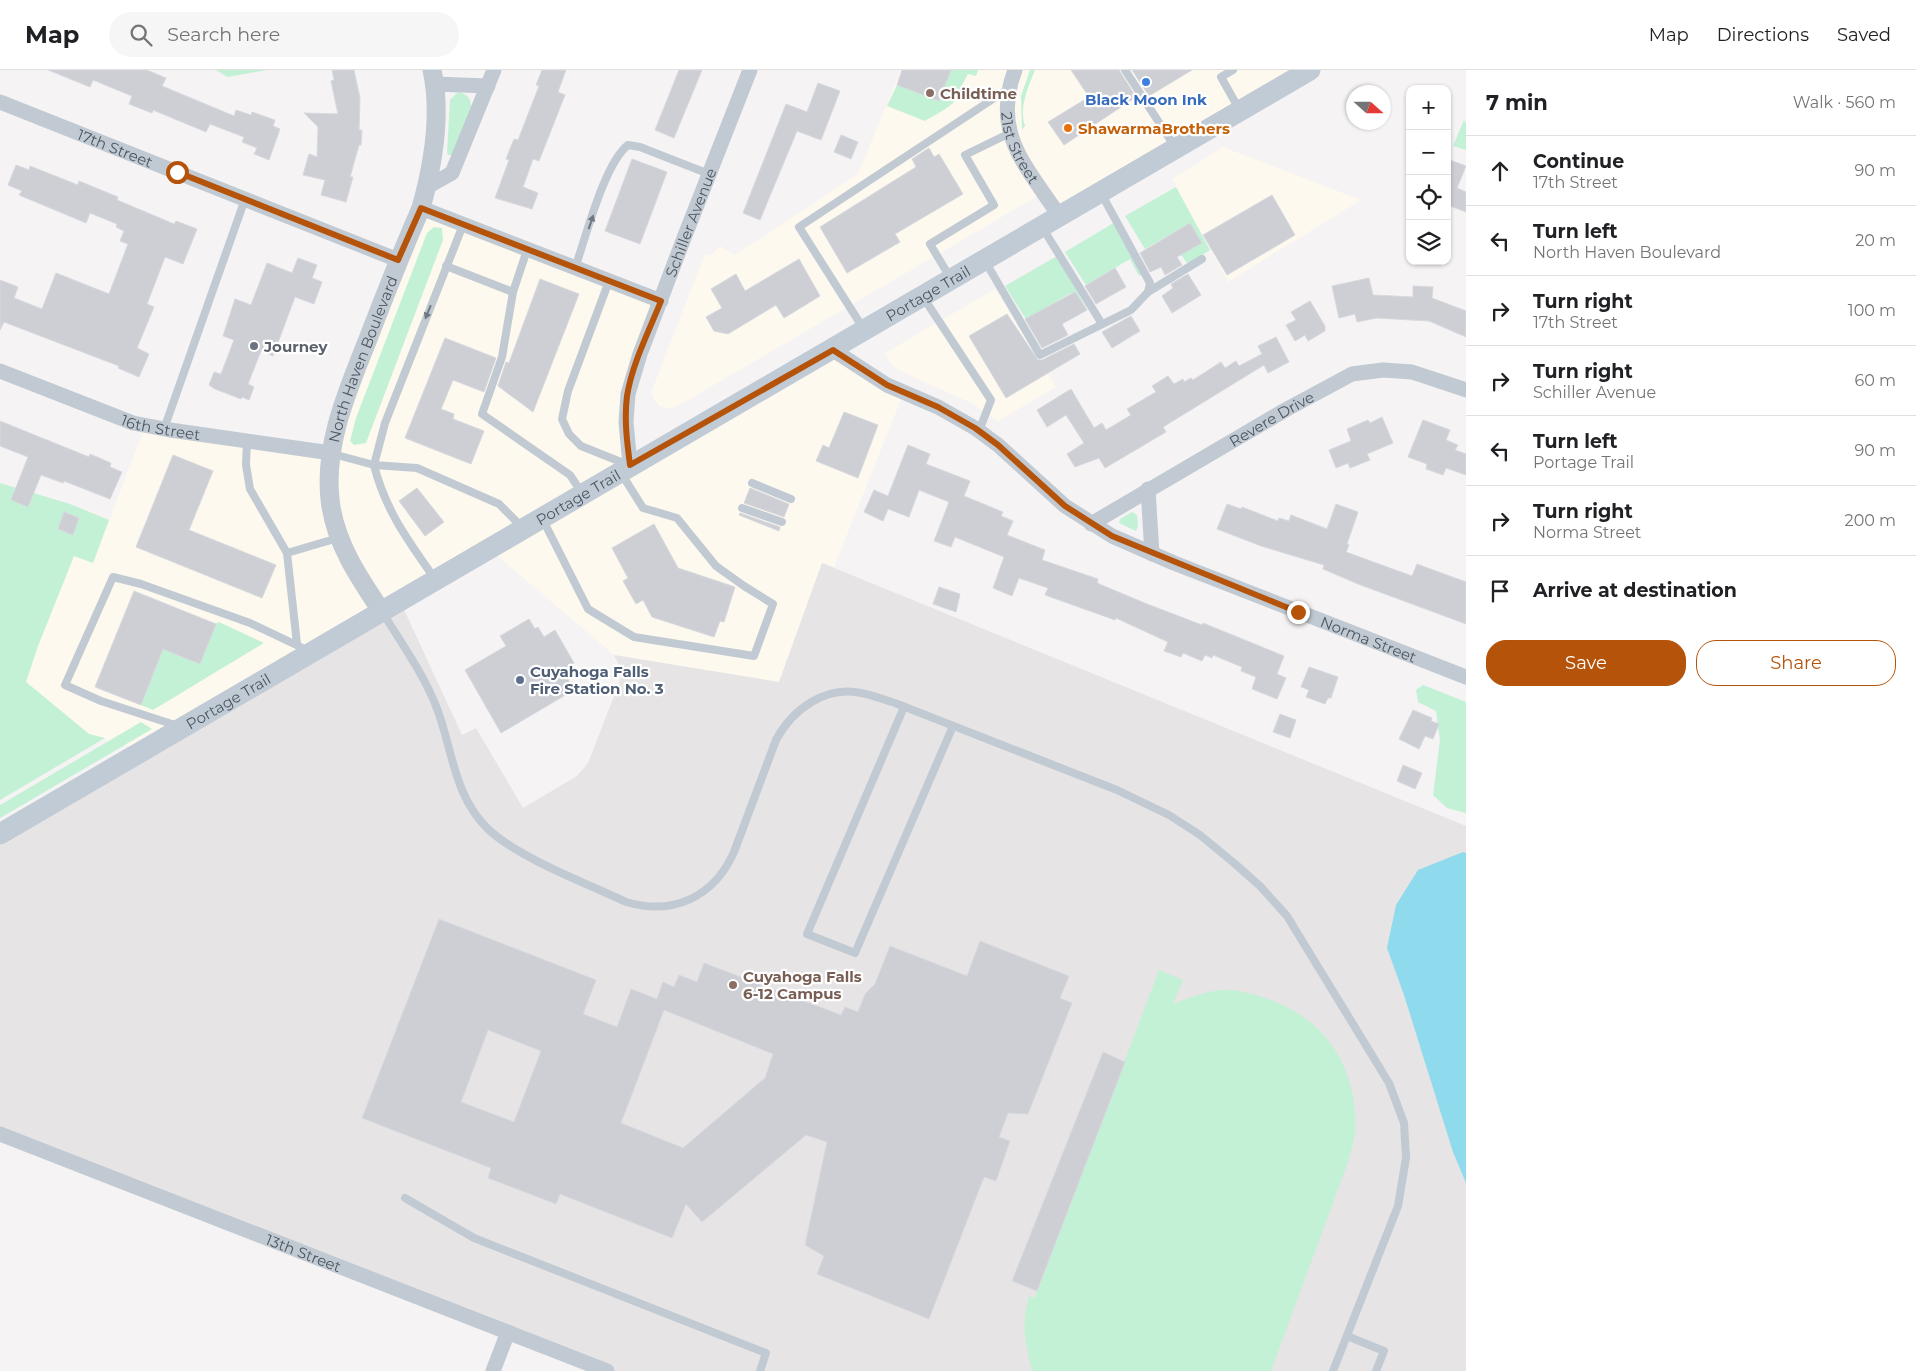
<!DOCTYPE html>
<html lang="en">
<head>
<meta charset="utf-8">
<style>
  :root { --surface:#fff; --page:#f6f6f6; --text:#202124; --muted:#757577; --line:#e0e0e0; --accent:#b45309 }
  body { margin:0; font-family:Montserrat,sans-serif; background:var(--page); color:var(--text) }
  .controls { position:absolute; right:15px; top:15px; display:grid; overflow:hidden; border-radius:10px; box-shadow:0 1px 4px #0004 }
  .controls button { width:45px; height:45px; display:grid; place-items:center; padding:0; border:0; border-bottom:1px solid var(--line); background:var(--surface); color:var(--text); font:25px sans-serif }
  .compass { position:absolute; left:1346px; top:15px; width:45px; height:45px; border-radius:50%; background:var(--surface); box-shadow:0 1px 4px #0004; rotate:111deg }
  .stop { position:absolute; width:15px; height:15px; margin:-11px; border:4px solid #b45309; border-radius:50%; background:#fff }
  .stop.end { background:#b45309; border-color:#fff; box-shadow:0 1px 5px #0008 }
  .list { margin:0; padding:0; list-style:none }
  h2 { display:flex; justify-content:space-between; align-items:center; height:65px; margin:0; padding:0 20px; font-size:21px }
  h2 small { font-size:16px; font-weight:400; color:var(--muted) }
  .list li { display:grid; grid-template-columns:32px 1fr auto; gap:15px; align-items:center; box-sizing:border-box; height:70px; padding:0 20px; border-top:1px solid var(--line) }
  .list b { display:block; font-size:19px; white-space:nowrap }
  .list p { margin:0; font-size:16px; white-space:nowrap; color:var(--muted) }
  .list em { font-size:16px; font-style:normal; color:var(--muted) }
  .actions { display:flex; gap:10px; padding:15px 20px }
  .actions a { flex:1; padding:11px 0; border:1px solid var(--accent); border-radius:20px; text-align:center; font-size:18px; color:var(--accent) }
  .actions .main { background:var(--accent); color:#fff }
  .icon { flex:none; width:28px; height:28px; fill:none; stroke:currentColor; stroke-width:2; stroke-linecap:round; stroke-linejoin:round }
  .map { position:relative; flex:none; width:1466px; height:1301px; overflow:hidden }
  header { display:flex; align-items:center; gap:30px; box-sizing:border-box; height:70px; padding:0 25px; background:var(--surface); border-bottom:1px solid var(--line) }
  header strong { font-size:24px }
  nav { display:flex; gap:28px; margin-inline-start:auto; font-size:18px }
  .search { width:350px; height:45px; background:var(--page); display:flex; align-items:center; gap:12px; box-sizing:border-box; padding:0 18px; border-radius:28px; color:var(--muted); font-size:19px }
  main { display:flex }
  aside { flex:1; background:var(--surface) }
  .map>svg:first-child { display:block }
  .commercial { fill:#fdf9ef }
  .education { fill:#e6e4e5 }
  .green { fill:#c3f1d5 }
  .water { fill:#90daee }
  .building { fill:#cdcfd5; stroke:#d7d9de; fill-rule:evenodd }
  .lines { fill:none; stroke-linecap:round; stroke-linejoin:round }
  .service { stroke:#c1cad2; stroke-width:8 }
  .minor { stroke:#c1cad2; stroke-width:15 }
  .tertiary { stroke:#c1cad2; stroke-width:19 }
  .secondary { stroke:#c1cbd6; stroke-width:21 }
  .oneway { fill:#6e7983 }
  .route { stroke:#b45309; stroke-width:6 }
  .shop-dot { fill:#3f7fe0; stroke:#fff; stroke-width:2 }
  .education-dot { fill:#8d6e63; stroke:#fff; stroke-width:2 }
  .food-dot { fill:#e8710a; stroke:#fff; stroke-width:2 }
  .worship-dot { fill:#6b7280; stroke:#fff; stroke-width:2 }
  .service-dot { fill:#5c6f8a; stroke:#fff; stroke-width:2 }
  .labels { text-anchor:middle; dominant-baseline:central; stroke-width:4.5; stroke-linejoin:round; paint-order:stroke }
  .education-label { font-size:15px; font-weight:bold; fill:#785e54; stroke:#fff; text-anchor:start }
  .shop-label { font-size:15px; font-weight:bold; fill:#366cbe; stroke:#fff }
  .food-label { font-size:15px; font-weight:bold; fill:#c56008; stroke:#fff; text-anchor:start }
  .street-label { font-size:15px; fill:#4a5661; stroke:#fff }
  .worship-label { font-size:15px; font-weight:bold; fill:#5b616d; stroke:#fff; text-anchor:start }
  .service-label { font-size:15px; font-weight:bold; fill:#4e5e75; stroke:#fff; text-anchor:start }
</style>
</head>
<body>
<header>
<strong>Map</strong>
<div class="search"><svg class="icon" aria-label="search" viewBox="0 0 24 24"><circle cx="10" cy="10" r="6"/><path d="M15 15l6 6"/></svg>Search here</div>
<nav><a>Map</a><a>Directions</a><a>Saved</a></nav>
</header>
<main>
<div class="map">
<svg width="1466" height="1301" viewBox="0 0 1466 1301">
  <rect width="100%" height="100%" fill="#f5f3f3"/>
  <!-- commercial -->
  <g class="commercial">
    <polygon points="901,0 1310,0 1060,147 1043,123 690,329 670,339 659,336 652,326 652,320 705,184 710,186 720,176 735,185 858,104"/>
    <polygon points="1223,77 1361,130 1228,212 1172,109"/>
    <polygon points="421,138 661,231 628,324 630,395 833,280 904,322 834,497 822,493 779,612 614,585 489,479 145,681 89,664 26,612 38,576 74,486 93,492 143,362 126,358 133,353 331,383"/>
    <polygon points="995,219 1056,317 998,351 969,332 898,300 891,294 885,283"/>
  </g>
  <!-- education -->
  <polygon class="education" points="822,493 1466,756 1466,1301 609,1301 0,1064 0,766 400,531 462,665 476,658 523,738 577,706 588,693 623,603 614,585 779,612"/>
  <!-- green -->
  <g class="green">
    <polygon points="216,0 267,0 227,7"/>
    <path d="M 951,0 L 978,0 L 976,6 L 968,4 L 961,17 L 964,18 C 957,35 940,42 925,51 L 887,36 L 897,15 L 938,31 Z"/>
    <path d="M 1030,0 L 1035,0 C 1028,18 1019,36 1025,56 L 1022,60 L 1021,26 Z"/>
    <path d="M 458,22 C 467,24 471,28 471,37 L 452,85 L 448,85 L 447,83 L 450,30 Z"/>
    <polygon points="1464,50 1466,53 1466,80 1453,76"/>
    <polygon points="1176,117 1210,180 1188,194 1181,185 1201,173 1190,153 1145,179 1125,146"/>
    <polygon points="1117,151 1144,203 1139,206 1130,189 1086,215 1065,182"/>
    <polygon points="434,157 442,158 443,170 366,373 354,375 350,371 356,348 427,163"/>
    <polygon points="1057,186 1087,239 1082,243 1071,223 1026,249 1005,216"/>
    <polygon points="0,413 70,434 109,450 93,493 74,486 38,576 26,612 89,664 105,668 0,730"/>
    <polygon points="1132,442 1137,445 1138,456 1136,461 1119,453 1120,449"/>
    <polygon points="219,552 264,573 153,640 141,635 163,579"/>
    <polygon points="1423,615 1466,632 1466,743 1447,738 1433,725 1440,670 1436,641 1418,632 1416,620"/>
    <polygon points="141,652 152,659 0,748 0,735"/>
    <path d="M 1159,900 L 1183,910 L 1173,934 C 1189,928 1204,922 1221,920 C 1236,919 1251,924 1265,928 C 1326,947 1359,1000 1355,1063 C 1354,1072 1350,1083 1348,1092 L 1271,1301 L 1032,1301 C 1025,1272 1021,1255 1029,1226 L 1035,1228 Z"/>
  </g>
  <!-- water -->
  <polygon class="water" points="1463,782 1466,783 1466,1113 1453,1082 1404,925 1387,878 1396,835 1418,800"/>
  <!-- building -->
  <g class="building">
    <polygon points="48,0 147,0 166,8 162,16 234,46 236,40 251,45 252,42 275,50 273,56 280,59 269,90 254,84 257,78 242,72 244,67 210,54 206,62 153,40 152,43 129,34 132,26 93,10 90,17"/>
    <polygon points="332,0 354,0 360,28 359,60 362,60 361,75 359,75 350,107 353,107 346,132 321,125 325,110 303,105 309,84 317,87 318,57 304,43 338,44 331,11 334,10"/>
    <polygon points="542,0 566,0 558,22 565,25 539,91 533,89 523,117 538,123 532,139 495,128 509,90 506,89 514,69 518,70 539,16 536,15"/>
    <polygon points="679,0 702,0 674,68 655,60"/>
    <polygon points="902,0 951,0 939,31 897,15"/>
    <polygon points="1071,0 1119,0 1136,27 1064,75 1048,52 1089,27"/>
    <polygon points="1132,0 1192,0 1149,26"/>
    <polygon points="818,13 840,21 821,70 797,61 760,150 743,143 786,34 807,42"/>
    <polygon points="841,65 858,72 851,89 834,82"/>
    <polygon points="929,78 934,87 939,84 963,124 895,164 900,172 847,203 820,157 916,97 912,89"/>
    <polygon points="632,89 667,102 640,174 605,161"/>
    <polygon points="1447,89 1466,96 1457,118 1466,122 1466,142 1450,136 1447,141"/>
    <polygon points="16,95 29,100 30,96 78,115 79,111 118,127 117,130 174,154 176,151 197,159 183,194 165,187 147,234 154,237 137,278 149,284 139,307 118,298 119,296 4,252 0,260 0,210 18,217 14,228 42,239 56,203 109,224 128,174 120,171 124,161 116,157 117,154 90,143 86,153 19,125 22,121 8,115"/>
    <polygon points="1272,125 1295,165 1227,205 1203,165"/>
    <polygon points="1190,153 1202,173 1177,187 1182,195 1165,205 1161,197 1150,202 1140,183"/>
    <polygon points="298,188 317,195 312,208 322,212 314,234 295,227 273,286 261,281 248,314 254,317 249,330 242,327 241,329 215,319 209,315 214,302 221,304 234,270 223,266 235,229 251,235 267,193 292,203"/>
    <polygon points="799,189 820,226 784,248 776,235 728,264 714,261 706,247 722,238 711,219 736,204 745,221"/>
    <polygon points="1115,198 1126,217 1096,234 1085,216"/>
    <polygon points="1188,204 1201,225 1172,243 1162,226 1173,218 1171,214"/>
    <polygon points="1369,208 1373,225 1413,227 1413,216 1433,217 1432,228 1466,241 1466,267 1429,251 1377,248 1357,252 1355,244 1339,248 1332,216"/>
    <polygon points="540,209 579,224 533,342 498,316 506,292 509,293"/>
    <polygon points="1075,222 1087,240 1062,254 1068,265 1042,278 1025,249"/>
    <polygon points="1310,231 1325,256 1325,261 1308,271 1305,265 1295,271 1286,255 1296,250 1291,242"/>
    <polygon points="1007,244 1038,290 1042,290 1074,274 1080,284 1006,328 969,266"/>
    <polygon points="1131,246 1140,261 1112,278 1102,262"/>
    <polygon points="1276,267 1289,292 1268,303 1264,295 1163,357 1166,362 1105,398 1099,388 1075,397 1067,384 1084,373 1066,345 1047,357 1037,340 1071,319 1094,358 1102,353 1106,360 1131,345 1127,339 1156,322 1152,316 1168,306 1174,314 1183,309 1184,312 1191,308 1193,310 1221,292 1225,298 1236,291 1239,296 1262,284 1258,276"/>
    <polygon points="445,268 496,288 484,322 453,310 441,339 454,344 453,349 484,361 471,394 405,368"/>
    <polygon points="844,342 878,355 858,408 816,391 823,375 829,378"/>
    <polygon points="1382,347 1393,373 1367,384 1370,390 1350,398 1348,393 1336,398 1329,380 1351,371 1347,359 1368,350 1370,353"/>
    <polygon points="1423,350 1450,360 1446,370 1458,375 1455,380 1466,384 1466,405 1446,398 1443,405 1426,399 1427,394 1408,387"/>
    <polygon points="0,351 89,387 90,384 111,393 110,397 122,402 110,429 64,411 63,413 41,405 28,437 11,430 28,387 0,376"/>
    <polygon points="908,375 930,384 926,394 970,411 964,426 1003,442 1001,446 1013,451 1007,465 1045,480 1042,490 1098,509 1097,513 1147,534 1202,555 1203,553 1284,586 1277,604 1286,608 1277,629 1252,619 1256,607 1241,601 1242,597 1213,585 1212,588 1205,585 1202,591 1183,583 1181,587 1164,581 1168,572 1116,548 1115,550 1045,525 1048,518 1019,508 1012,526 993,518 1004,487 955,467 951,477 934,471 949,432 919,420 909,447 888,439 883,451 864,442 874,420 888,426"/>
    <polygon points="173,385 213,401 189,460 276,495 262,528 136,477"/>
    <polygon points="417,418 444,452 425,466 399,431"/>
    <polygon points="750,418 789,434 784,447 744,433"/>
    <polygon points="1227,434 1241,439 1242,437 1278,451 1279,448 1289,451 1291,445 1327,459 1336,434 1358,442 1347,474 1349,475 1346,482 1412,506 1417,494 1466,512 1466,554 1358,514 1323,499 1324,495 1261,476 1217,459"/>
    <polygon points="64,442 79,448 73,465 58,459"/>
    <polygon points="740,443 780,457 779,461 739,445"/>
    <polygon points="654,454 678,498 735,517 724,552 720,551 714,567 652,547 643,530 636,534 623,511 628,508 612,478"/>
    <polygon points="939,517 960,524 956,542 933,534"/>
    <polygon points="134,521 216,554 200,594 163,579 141,635 95,617"/>
    <polygon points="529,549 535,559 538,557 544,567 555,560 574,593 563,600 574,620 501,663 465,600 506,576 500,566"/>
    <polygon points="1309,597 1338,607 1331,628 1328,628 1325,634 1306,627 1309,620 1301,617"/>
    <polygon points="1413,640 1432,648 1431,651 1439,654 1433,669 1425,666 1419,679 1399,669"/>
    <polygon points="1280,644 1296,650 1290,668 1273,662"/>
    <polygon points="1403,695 1422,703 1415,719 1397,711"/>
    <path d="M 439,849 L 596,910 L 583,944 L 617,957 L 631,919 L 657,929 L 663,912 L 674,917 L 679,905 L 697,912 L 704,893 L 841,945 L 845,937 L 858,942 L 865,924 L 875,914 L 890,876 L 967,906 L 980,871 L 1069,906 L 1060,928 L 1072,933 L 1028,1044 L 1008,1043 L 999,1067 L 1010,1071 L 996,1111 L 984,1107 L 929,1249 L 817,1204 L 824,1186 L 805,1175 L 827,1072 L 806,1065 L 702,1152 L 686,1134 L 672,1168 L 560,1124 L 556,1134 L 488,1108 L 491,1098 L 362,1048 ZM 664,940 L 773,984 L 765,1008 L 683,1078 L 621,1053 ZM 488,960 L 541,981 L 514,1052 L 461,1032 Z"/>
    <polygon points="1103,982 1125,992 1037,1221 1012,1211"/>
  </g>
  <g class="lines">
    <!-- service -->
    <g class="service">
      <polyline points="1125,0 1175,77"/>
      <polyline points="1233,0 1221,7 1239,39"/>
      <polyline points="463,155 385,353 374,395 417,398 499,434 522,457"/>
      <polyline points="1042,157 1102,254"/>
      <polyline points="985,191 1040,285 1131,240 1148,222 1150,213 1101,123"/>
      <polyline points="446,196 513,222 527,180"/>
      <path d="M 575,198 C 586,167 604,94 628,75 L 640,77 L 709,104"/>
      <polyline points="951,209 930,174 994,135 965,85 1010,63"/>
      <polyline points="609,211 568,321 562,349 569,364 581,376 626,394"/>
      <polyline points="513,222 502,287 482,344 570,405 582,423"/>
      <polyline points="1148,222 1202,189"/>
      <polyline points="923,227 991,330 979,361"/>
      <polyline points="863,258 799,157 1008,19"/>
      <polyline points="164,359 245,129"/>
      <polyline points="247,370 246,395 250,419 287,483"/>
      <path d="M 333,384 L 374,395 C 385,440 409,472 435,509"/>
      <polyline points="752,413 791,429"/>
      <polyline points="742,438 782,452"/>
      <polyline points="543,450 588,539 634,567 754,586 773,534 744,516 716,496 677,448 643,438 621,403"/>
      <path d="M 383,543 C 401,573 423,603 436,636 C 453,679 453,726 489,760 C 521,789 586,813 626,832 C 673,846 714,827 734,782 L 776,670 C 792,640 825,615 861,623 C 873,625 884,630 895,633 L 1117,720 L 1169,745 L 1200,765 L 1234,793 L 1260,816 L 1287,846 L 1389,1013 L 1404,1053 L 1406,1088 L 1398,1136 L 1333,1301"/>
      <polyline points="297,574 287,483 338,468"/>
      <polyline points="904,637 807,864 855,883 953,656"/>
      <polyline points="178,656 101,631 65,615 113,507 141,514 250,553 309,581"/>
      <polyline points="405,1128 474,1168 766,1283 760,1301"/>
      <polyline points="1347,1266 1384,1281 1376,1301"/>
    </g>
    <!-- minor -->
    <g class="minor">
      <path id="s1" d="M 1015,0 C 991,63 1027,97 1060,147"/>
      <polyline points="435,14 488,16"/>
      <path id="s2" d="M 0,32 L 398,190"/>
      <polyline points="427,117 452,103 494,0"/>
      <polyline points="421,138 661,231"/>
      <path id="s3" d="M 833,280 L 887,315 L 938,337 L 975,358 L 998,375 L 1065,436 L 1112,466 L 1174,493 L 1466,607"/>
      <path id="s4" d="M 0,301 L 133,353 L 170,360 L 331,383"/>
      <path id="s5" d="M 630,395 L 626,352 L 628,324 L 640,284 L 684,168 L 750,0"/>
      <polyline points="1148,419 1152,484"/>
      <path id="s6" d="M 1091,454 L 1287,339 L 1352,304 L 1383,300 L 1412,302 L 1466,320"/>
      <path id="s7" d="M 0,1064 L 607,1301"/>
      <polyline points="493,1301 508,1262"/>
    </g>
    <!-- tertiary -->
    <path class="tertiary" id="s8" d="M 382,542 C 359,508 334,471 330,429 C 324,373 348,320 368,269 C 385,225 402,181 421,138 C 433,95 442,45 432,0"/>
    <!-- secondary -->
    <path class="secondary" id="s9" d="M 0,764 L 1310,0"/>
  </g>
  <!-- one-way arrows -->
  <defs><path id="oneway-solid" d="M-6-.8H1V-3.2L6.5 0L1 3.2V.8H-6Z" transform="scale(1.25)"/></defs>
  <g class="oneway">
    <use href="#oneway-solid" transform="translate(591 152) rotate(-71)"/>
    <use href="#oneway-solid" transform="translate(428 242) rotate(112)"/>
  </g>
  <g class="lines">
    <!-- route -->
    <path class="route" d="M 177,102 L 398,190 L 421,138 L 661,231 C 649,261 632,294 627,326 C 624,349 627,372 630,395 L 833,280 L 887,315 L 938,337 L 975,358 L 998,375 L 1065,436 L 1112,466 L 1298,542"/>
  </g>
  <!-- markers -->
  <circle class="shop-dot" cx="1146" cy="12" r="5"/>
  <g class="education-dot">
    <circle cx="930" cy="23" r="5"/>
    <circle cx="733" cy="915" r="5"/>
  </g>
  <circle class="food-dot" cx="1068" cy="58" r="5"/>
  <circle class="worship-dot" cx="254" cy="276" r="5"/>
  <circle class="service-dot" cx="520" cy="610" r="5"/>
  <g class="labels">
    <!-- education labels -->
    <g class="education-label">
      <text x="940" y="23">Childtime</text>
      <text x="743" y="906">Cuyahoga Falls<tspan x="743" dy="17">6-12 Campus</tspan></text>
    </g>
    <!-- shop labels -->
    <g class="shop-label">
      <text x="1146" y="29">Black Moon Ink</text>
    </g>
    <!-- food labels -->
    <g class="food-label">
      <text x="1078" y="58">ShawarmaBrothers</text>
    </g>
    <!-- street labels -->
    <g class="street-label">
      <text stroke="none"><textPath href="#s1" startOffset="81">21st Street</textPath></text>
      <text stroke="none"><textPath href="#s2" startOffset="124">17th Street</textPath></text>
      <text stroke="none"><textPath href="#s5" startOffset="254">Schiller Avenue</textPath></text>
      <text stroke="none"><textPath href="#s9" startOffset="1074">Portage Trail</textPath></text>
      <text stroke="none"><textPath href="#s8" startOffset="271">North Haven Boulevard</textPath></text>
      <text stroke="none"><textPath href="#s6" startOffset="209">Revere Drive</textPath></text>
      <text stroke="none"><textPath href="#s4" startOffset="171">16th Street</textPath></text>
      <text stroke="none"><textPath href="#s9" startOffset="669">Portage Trail</textPath></text>
      <text stroke="none"><textPath href="#s3" startOffset="614">Norma Street</textPath></text>
      <text stroke="none"><textPath href="#s9" startOffset="264">Portage Trail</textPath></text>
      <text stroke="none"><textPath href="#s7" startOffset="326">13th Street</textPath></text>
    </g>
    <!-- worship labels -->
    <g class="worship-label">
      <text x="264" y="276">Journey</text>
    </g>
    <!-- service labels -->
    <g class="service-label">
      <text x="530" y="601">Cuyahoga Falls<tspan x="530" dy="17">Fire Station No. 3</tspan></text>
    </g>
  </g>
</svg>
<div class="controls">
<button>+</button>
<button>−</button>
<button><svg class="icon" aria-label="locate" viewBox="0 0 24 24"><circle cx="12" cy="12" r="6"/><path d="M12 2v4M12 18v4M2 12h4M18 12h4"/></svg></button>
<button><svg class="icon" aria-label="layers" viewBox="0 0 24 24"><path d="M12 4l9 5-9 5-9-5zM3 14l9 5 9-5"/></svg></button>
</div>
<svg class="compass" viewBox="-18 -18 36 36"><path d="M0-13l5 13h-10z" fill="#e53935"/><path d="M0 13l5-13h-10z" fill="#757577"/></svg>
<div class="stop" style="left:177px;top:102px"></div>
<div class="stop end" style="left:1298px;top:542px"></div>
</div>
<aside>
<h2>7 min<small>Walk · 560 m</small></h2>
<ul class="list">
<li><svg class="icon" aria-label="ahead" viewBox="0 0 24 24"><path d="M12 20V5M6 11l6-6 6 6"/></svg><div><b>Continue</b><p>17th Street</p></div><em>90 m</em></li>
<li><svg class="icon" aria-label="left" viewBox="0 0 24 24"><path d="M17 20v-9H6M10 6l-5 5 5 5"/></svg><div><b>Turn left</b><p>North Haven Boulevard</p></div><em>20 m</em></li>
<li><svg class="icon" aria-label="right" viewBox="0 0 24 24"><path d="M7 20v-9h11M14 6l5 5-5 5"/></svg><div><b>Turn right</b><p>17th Street</p></div><em>100 m</em></li>
<li><svg class="icon" aria-label="right" viewBox="0 0 24 24"><path d="M7 20v-9h11M14 6l5 5-5 5"/></svg><div><b>Turn right</b><p>Schiller Avenue</p></div><em>60 m</em></li>
<li><svg class="icon" aria-label="left" viewBox="0 0 24 24"><path d="M17 20v-9H6M10 6l-5 5 5 5"/></svg><div><b>Turn left</b><p>Portage Trail</p></div><em>90 m</em></li>
<li><svg class="icon" aria-label="right" viewBox="0 0 24 24"><path d="M7 20v-9h11M14 6l5 5-5 5"/></svg><div><b>Turn right</b><p>Norma Street</p></div><em>200 m</em></li>
<li><svg class="icon" aria-label="arrive" viewBox="0 0 24 24"><path d="M6 21V4h12l-3 4 3 4H6"/></svg><div><b>Arrive at destination</b></div></li>
</ul>
<div class="actions"><a class="main">Save</a><a>Share</a></div>
</aside>
</main>
</body>
</html>
